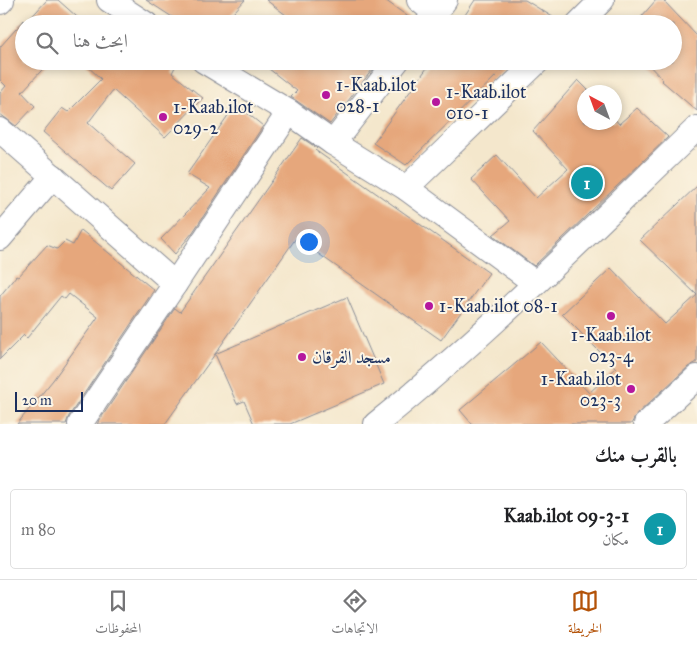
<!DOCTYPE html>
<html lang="ar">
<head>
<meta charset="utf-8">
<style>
  :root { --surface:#fff; --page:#f2f2f2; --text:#202124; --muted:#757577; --line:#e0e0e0; --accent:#b45309 }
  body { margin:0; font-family:"IM FELL Great Primer",Amiri,serif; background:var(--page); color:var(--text); direction:rtl }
  .compass { position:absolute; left:577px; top:85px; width:45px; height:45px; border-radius:50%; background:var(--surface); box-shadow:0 2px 8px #0003; rotate:319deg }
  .scale { position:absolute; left:15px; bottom:12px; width:68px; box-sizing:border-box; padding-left:5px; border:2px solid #1b2f5e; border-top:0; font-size:14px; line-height:18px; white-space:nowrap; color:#1b2f5e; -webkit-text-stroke:4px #fcf5e5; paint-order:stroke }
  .you { position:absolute; left:308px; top:241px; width:18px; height:18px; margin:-12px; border:4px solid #fff; border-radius:50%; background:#1a73e8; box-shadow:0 0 0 8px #1a73e833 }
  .badge { display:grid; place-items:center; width:32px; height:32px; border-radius:50%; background:var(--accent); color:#fff; font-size:16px; font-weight:700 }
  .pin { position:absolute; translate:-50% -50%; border:2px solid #fff; box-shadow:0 1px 5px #0006 }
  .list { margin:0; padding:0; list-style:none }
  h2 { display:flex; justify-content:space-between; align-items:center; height:65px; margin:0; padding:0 20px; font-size:21px }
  h2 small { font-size:16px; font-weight:400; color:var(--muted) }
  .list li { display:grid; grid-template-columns:32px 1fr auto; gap:15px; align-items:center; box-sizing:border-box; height:80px; margin:0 10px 10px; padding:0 10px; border:1px solid var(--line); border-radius:5px }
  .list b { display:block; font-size:19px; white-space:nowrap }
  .list p { margin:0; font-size:16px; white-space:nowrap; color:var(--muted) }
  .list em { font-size:16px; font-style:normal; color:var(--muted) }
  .icon { flex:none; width:28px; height:28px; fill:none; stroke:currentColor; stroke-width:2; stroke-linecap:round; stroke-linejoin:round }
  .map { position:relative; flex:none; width:697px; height:424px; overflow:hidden; direction:ltr }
  .search { position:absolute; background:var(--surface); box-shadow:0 2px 8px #0003; left:15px; right:15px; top:15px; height:55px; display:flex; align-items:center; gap:12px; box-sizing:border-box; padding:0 18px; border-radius:28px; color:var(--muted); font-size:19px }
  .sheet { height:155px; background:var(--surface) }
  nav { display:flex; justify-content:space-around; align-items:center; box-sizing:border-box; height:70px; border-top:1px solid var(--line); background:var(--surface); font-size:14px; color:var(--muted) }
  nav a { display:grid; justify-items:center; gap:2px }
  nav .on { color:var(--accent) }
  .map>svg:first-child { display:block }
  .building { fill:#e6a77c }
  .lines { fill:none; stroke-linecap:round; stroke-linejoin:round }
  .minor-casing { stroke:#888b95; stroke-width:26 }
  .minor { stroke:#fff; stroke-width:24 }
  .poi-dot { fill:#b5179e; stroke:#fcf5e5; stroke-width:2 }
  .labels { text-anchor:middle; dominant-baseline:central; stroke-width:4; stroke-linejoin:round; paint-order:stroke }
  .poi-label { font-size:18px; fill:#1b2f5e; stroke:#fcf5e5; text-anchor:start }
</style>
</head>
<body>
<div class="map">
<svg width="697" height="424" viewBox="0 0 697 424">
  <rect width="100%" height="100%" fill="#fcf5e5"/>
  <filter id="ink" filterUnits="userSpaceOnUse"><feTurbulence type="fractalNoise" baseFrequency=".02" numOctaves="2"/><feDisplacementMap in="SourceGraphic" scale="10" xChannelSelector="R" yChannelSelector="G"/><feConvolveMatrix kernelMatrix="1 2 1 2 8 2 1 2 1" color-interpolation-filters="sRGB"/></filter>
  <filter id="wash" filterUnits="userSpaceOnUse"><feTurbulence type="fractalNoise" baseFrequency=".0096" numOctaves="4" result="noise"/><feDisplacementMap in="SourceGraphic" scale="20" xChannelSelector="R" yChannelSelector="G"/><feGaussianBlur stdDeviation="1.12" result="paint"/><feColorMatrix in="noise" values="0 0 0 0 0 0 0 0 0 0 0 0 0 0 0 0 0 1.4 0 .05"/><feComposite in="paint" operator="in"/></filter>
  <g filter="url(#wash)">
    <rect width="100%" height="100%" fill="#f4e7cc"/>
    <g id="blocks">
      <!-- building -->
      <g class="building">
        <polygon points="47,0 58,0 85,24 25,24"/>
        <polygon points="146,0 245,0 223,24 183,24"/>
        <polygon points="266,0 385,0 414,21 413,24 298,24"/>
        <polygon points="475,0 525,0 564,24 459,24"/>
        <polygon points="656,0 663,0 697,36 697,111 662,81 663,80 645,61 673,61 673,24 635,24"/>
        <polygon points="24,20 24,61 50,61 22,92 35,106 16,126 0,114 0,93 6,86 0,80 0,47"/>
        <polygon points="82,61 178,61 172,73 203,98 165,137 113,90 88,123 135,164 111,191 43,132 62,108 68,112 101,79"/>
        <polygon points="259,61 379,61 330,124 291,97 297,91"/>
        <polygon points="432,61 511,61 406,165 373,143"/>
        <polygon points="578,80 590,92 584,92 584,122 614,122 614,118 619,124 637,108 668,137 534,266 493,235 510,221 471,179 497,155 536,198 568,169 533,131"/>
        <polygon points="236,104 263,126 193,232 175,254 161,239 210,188 187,174"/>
        <polygon points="302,138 317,148 315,150 489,273 441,340 296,238 215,354 347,297 384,384 290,424 254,424 244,401 237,404 215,354 165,424 97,424 175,308 180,312"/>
        <polygon points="697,186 697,362 688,367 637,414 631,424 472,424 460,410 541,342 589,393 616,368 562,314 611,268 665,324 697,295 640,240"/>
        <polygon points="81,230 154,290 69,416 66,424 17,424 53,380 98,317 69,294 65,299 61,296 27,338 24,335 0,359 0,296 16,276 18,277 47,245 57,249 65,241 73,245"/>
      </g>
    </g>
  </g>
  <g filter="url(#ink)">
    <use href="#blocks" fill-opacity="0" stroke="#888b95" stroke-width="1"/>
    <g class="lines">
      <defs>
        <g id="minor">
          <polyline points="109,0 146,24"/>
          <polyline points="419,0 435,13"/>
          <polyline points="0,2 2,0"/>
          <polyline points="427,24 445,0"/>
          <polyline points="578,24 602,0"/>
          <polyline points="204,61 289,112 333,143 406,188 535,283"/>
          <polyline points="0,130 175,284"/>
          <polyline points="333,143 397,61"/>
          <polyline points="406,188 538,61"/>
          <polyline points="0,238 53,176"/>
          <polyline points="80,424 175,284 289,112"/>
          <path d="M 376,424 C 489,333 592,229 697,128"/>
          <polyline points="646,424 697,377"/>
        </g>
      </defs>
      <!-- minor casing -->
      <use href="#minor" class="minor-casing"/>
      <!-- minor -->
      <use href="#minor" class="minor"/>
    </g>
  </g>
  <!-- markers -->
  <g class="poi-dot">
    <circle cx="326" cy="95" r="5"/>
    <circle cx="436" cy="102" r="5"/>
    <circle cx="163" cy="117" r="5"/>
    <circle cx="429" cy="306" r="5"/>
    <circle cx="611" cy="316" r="5"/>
    <circle cx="302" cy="357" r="5"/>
    <circle cx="631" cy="389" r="5"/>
  </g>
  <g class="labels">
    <!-- poi labels -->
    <g class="poi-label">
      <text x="336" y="85">1-Kaab.ilot<tspan x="336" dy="21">028-1</tspan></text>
      <text x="446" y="92">1-Kaab.ilot<tspan x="446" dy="21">010-1</tspan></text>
      <text x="173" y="107">1-Kaab.ilot<tspan x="173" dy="21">029-2</tspan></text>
      <text x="439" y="306">1-Kaab.ilot 08-1</text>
      <text x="611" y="335" text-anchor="middle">1-Kaab.ilot<tspan x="611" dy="21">023-4</tspan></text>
      <text x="312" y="357">مسجد الفرقان</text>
      <text x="621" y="379" text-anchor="end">1-Kaab.ilot<tspan x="621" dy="21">023-3</tspan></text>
    </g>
  </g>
</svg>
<svg class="compass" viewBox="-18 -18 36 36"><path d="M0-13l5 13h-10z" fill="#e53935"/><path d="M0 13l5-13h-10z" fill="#757577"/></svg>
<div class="scale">20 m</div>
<div class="you"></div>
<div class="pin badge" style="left:587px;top:183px;background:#0f9aa8">1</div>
<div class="search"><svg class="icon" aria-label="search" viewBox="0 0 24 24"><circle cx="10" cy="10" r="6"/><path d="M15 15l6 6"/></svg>ابحث هنا</div>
</div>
<section class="sheet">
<h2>بالقرب منك<small></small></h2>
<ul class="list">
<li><span class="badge" style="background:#0f9aa8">1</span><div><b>1-Kaab.ilot 09-3</b><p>مكان</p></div><em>80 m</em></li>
</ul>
</section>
<nav>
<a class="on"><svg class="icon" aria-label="map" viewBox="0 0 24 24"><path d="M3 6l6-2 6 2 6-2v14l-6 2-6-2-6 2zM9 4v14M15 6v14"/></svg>الخريطة</a>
<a><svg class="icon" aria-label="directions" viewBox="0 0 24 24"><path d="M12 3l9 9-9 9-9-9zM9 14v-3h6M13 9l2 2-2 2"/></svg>الاتجاهات</a>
<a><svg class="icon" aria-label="saved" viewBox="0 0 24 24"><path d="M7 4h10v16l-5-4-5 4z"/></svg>المحفوظات</a>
</nav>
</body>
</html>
